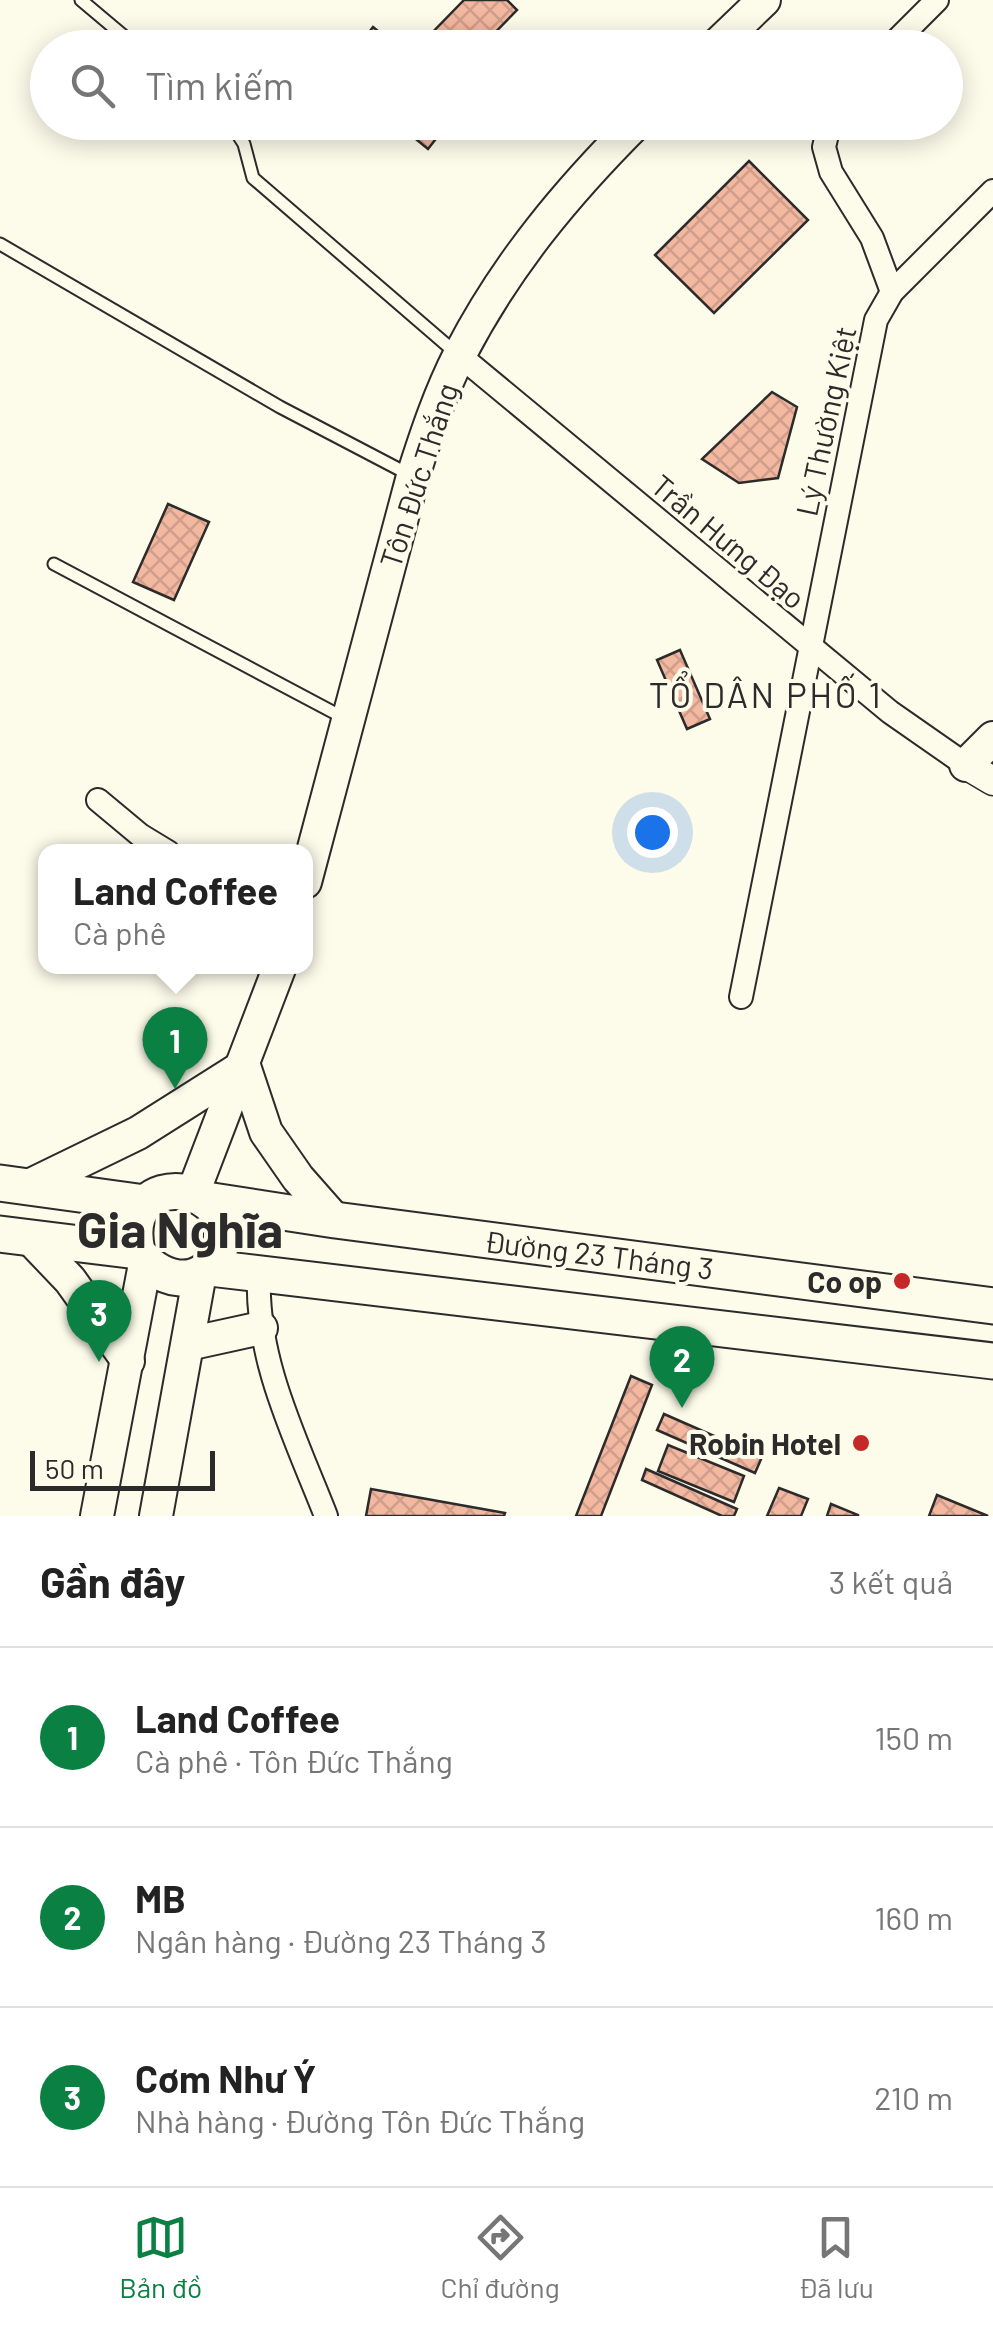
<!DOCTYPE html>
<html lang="vi">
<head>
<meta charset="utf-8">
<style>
  :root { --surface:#fff; --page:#f2f2f2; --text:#222; --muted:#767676; --line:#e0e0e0; --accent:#0b8043 }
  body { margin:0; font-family:Barlow,sans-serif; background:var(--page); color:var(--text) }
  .scale { position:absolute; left:30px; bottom:25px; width:185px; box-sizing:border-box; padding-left:10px; border:5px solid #2b2b2b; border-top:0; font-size:28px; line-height:35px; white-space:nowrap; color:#2b2b2b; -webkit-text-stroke:8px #fdfbea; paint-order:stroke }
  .you { position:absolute; left:652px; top:832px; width:35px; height:35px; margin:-25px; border:8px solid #fff; border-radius:50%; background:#1a73e8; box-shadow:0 0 0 15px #1a73e833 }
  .badge { display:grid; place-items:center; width:65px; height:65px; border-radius:50%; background:var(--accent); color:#fff; font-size:32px; font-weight:700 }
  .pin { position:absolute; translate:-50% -82px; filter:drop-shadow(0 2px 5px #0008) }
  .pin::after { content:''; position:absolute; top:52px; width:35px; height:30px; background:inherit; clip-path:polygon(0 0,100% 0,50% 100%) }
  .popup { position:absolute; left:38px; top:844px; width:275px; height:130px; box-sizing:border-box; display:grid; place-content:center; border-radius:20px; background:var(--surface); filter:drop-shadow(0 2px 8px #0005); font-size:32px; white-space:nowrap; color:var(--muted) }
  .popup b { font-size:38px; color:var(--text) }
  .popup::after { content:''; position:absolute; left:50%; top:100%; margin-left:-20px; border:20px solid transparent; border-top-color:var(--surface) }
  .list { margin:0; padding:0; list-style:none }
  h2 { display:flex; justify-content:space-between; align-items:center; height:130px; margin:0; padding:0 40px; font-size:42px }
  h2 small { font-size:32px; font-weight:400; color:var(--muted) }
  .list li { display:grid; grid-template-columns:65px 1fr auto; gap:30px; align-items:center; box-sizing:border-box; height:180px; padding:0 40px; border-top:2px solid var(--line) }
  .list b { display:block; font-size:38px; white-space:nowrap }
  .list p { margin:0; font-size:32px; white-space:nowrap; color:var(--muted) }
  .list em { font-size:32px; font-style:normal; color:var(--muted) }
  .icon { flex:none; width:55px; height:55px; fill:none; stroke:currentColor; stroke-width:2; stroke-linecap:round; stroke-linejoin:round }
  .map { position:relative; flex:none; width:993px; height:1516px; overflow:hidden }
  .search { position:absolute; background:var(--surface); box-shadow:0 5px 25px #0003; left:30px; right:30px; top:30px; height:110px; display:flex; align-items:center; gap:25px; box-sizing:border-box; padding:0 35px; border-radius:55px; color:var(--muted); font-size:38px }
  .sheet { height:670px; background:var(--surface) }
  nav { display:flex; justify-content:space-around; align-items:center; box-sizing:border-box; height:140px; border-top:2px solid var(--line); background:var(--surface); font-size:28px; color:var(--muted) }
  nav a { display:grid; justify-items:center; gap:5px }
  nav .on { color:var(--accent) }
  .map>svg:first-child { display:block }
  .building { fill:url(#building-cross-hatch); stroke:#2b2b2b; stroke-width:2.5 }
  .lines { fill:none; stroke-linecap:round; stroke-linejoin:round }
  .service-casing { stroke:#2b2b2b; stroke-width:15 }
  .minor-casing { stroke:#2b2b2b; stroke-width:26 }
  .tertiary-casing { stroke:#2b2b2b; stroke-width:31 }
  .secondary-casing { stroke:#2b2b2b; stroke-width:36 }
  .primary-casing { stroke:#2b2b2b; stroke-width:39 }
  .service { stroke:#fdfbea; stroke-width:11 }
  .minor { stroke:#fdfbea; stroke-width:22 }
  .tertiary { stroke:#fdfbea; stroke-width:28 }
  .secondary { stroke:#fdfbea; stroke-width:32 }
  .primary { stroke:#fdfbea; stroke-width:35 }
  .poi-dot { fill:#c62828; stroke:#fdfbea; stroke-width:4 }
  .labels { text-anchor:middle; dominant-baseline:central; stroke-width:8; stroke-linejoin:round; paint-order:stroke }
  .street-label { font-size:30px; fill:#2b2b2b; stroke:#fdfbea }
  .poi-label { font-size:30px; font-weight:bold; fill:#2b2b2b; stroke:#fdfbea; text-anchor:end }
  .quarter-label { font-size:35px; letter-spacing:2.5px; fill:#2b2b2b; stroke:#fdfbea }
  .town-label { font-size:50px; font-weight:bold; fill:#2b2b2b; stroke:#fdfbea }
</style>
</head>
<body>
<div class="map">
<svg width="993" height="1516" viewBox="0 0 993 1516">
  <defs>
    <pattern id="building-cross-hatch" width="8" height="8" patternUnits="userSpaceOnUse" patternTransform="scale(2.5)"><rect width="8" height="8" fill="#f2b8a0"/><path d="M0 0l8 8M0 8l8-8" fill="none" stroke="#d09e8a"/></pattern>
  </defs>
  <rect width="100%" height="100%" fill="#fdfbea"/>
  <!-- building -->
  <g class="building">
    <polygon points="464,0 507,0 517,10 480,48 432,48 425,40"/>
    <polygon points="373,27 399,48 357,48"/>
    <polygon points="395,122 449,122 428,149"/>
    <polygon points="749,161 808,220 714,313 655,255"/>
    <polygon points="772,392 797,407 778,478 739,483 702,459"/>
    <polygon points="168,504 209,522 174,600 133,582"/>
    <polygon points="680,650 710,719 687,729 657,660"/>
    <polygon points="631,1376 652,1385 601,1516 576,1516"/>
    <polygon points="664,1414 762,1457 755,1473 657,1430"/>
    <polygon points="668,1445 744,1476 734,1502 658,1471"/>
    <polygon points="646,1469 737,1509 734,1516 722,1516 642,1480"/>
    <polygon points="779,1488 808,1499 801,1516 767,1516"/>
    <polygon points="371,1489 505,1513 504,1516 366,1516"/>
    <polygon points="937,1495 988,1516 929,1516"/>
    <polygon points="831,1504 858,1515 858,1516 827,1516"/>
  </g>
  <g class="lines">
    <defs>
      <g id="service">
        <polyline points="81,0 138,48"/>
        <polyline points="230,122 244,144 253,178 456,353"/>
        <polyline points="0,244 280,407 410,475"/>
        <polyline points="54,564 346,719"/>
      </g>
      <g id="minor">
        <polyline points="889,48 937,0"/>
        <polyline points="830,122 824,147 831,172 872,238 892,292"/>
        <polyline points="459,355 890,712 966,765"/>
        <polyline points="98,800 140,835 168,852"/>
        <polyline points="741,997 876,320 892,292 993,191"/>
        <path d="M 259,1274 C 255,1359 296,1439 326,1516"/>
      </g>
      <polyline id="tertiary" points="966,765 993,781"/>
      <g id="secondary">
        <polyline points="714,48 764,0"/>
        <polyline points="966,765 993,738"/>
        <path d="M 305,882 L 413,476 C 426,435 440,393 460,354 C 506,265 566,193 637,122"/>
        <polyline points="244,1066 266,1132 298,1178 335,1220"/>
        <polyline points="29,1186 138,1133 244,1066"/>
        <polyline points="193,1193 280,966"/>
        <polyline points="29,1237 70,1280 128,1361"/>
        <polyline points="188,1344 261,1328"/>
        <polyline points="97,1516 145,1264"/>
        <polyline points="156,1516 200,1273"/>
      </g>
      <g id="primary">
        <polyline points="0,1183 145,1203"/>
        <polyline points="206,1200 335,1220 993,1306"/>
        <path d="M 0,1234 L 137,1251 C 156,1280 200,1292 217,1255 C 251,1183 117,1160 137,1251"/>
        <polyline points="210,1268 993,1361"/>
      </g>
    </defs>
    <!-- service casing -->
    <use href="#service" class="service-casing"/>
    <!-- minor casing -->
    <use href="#minor" class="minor-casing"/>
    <!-- tertiary casing -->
    <use href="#tertiary" class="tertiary-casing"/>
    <!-- secondary casing -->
    <use href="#secondary" class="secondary-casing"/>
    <!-- primary casing -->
    <use href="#primary" class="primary-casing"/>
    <!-- service -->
    <use href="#service" class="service"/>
    <!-- minor -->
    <use href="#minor" class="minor"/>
    <!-- tertiary -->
    <use href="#tertiary" class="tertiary"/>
    <!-- secondary -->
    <use href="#secondary" class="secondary"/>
    <!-- primary -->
    <use href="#primary" class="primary"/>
  </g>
  <!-- markers -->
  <g class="poi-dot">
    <circle cx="902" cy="1281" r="10"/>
    <circle cx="861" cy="1443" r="10"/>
  </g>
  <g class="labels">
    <!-- street labels -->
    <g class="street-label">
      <text transform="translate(825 421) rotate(-78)">Lý Thường Kiệt</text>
      <text transform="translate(418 475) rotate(-72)">Tôn Đức Thắng</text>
      <text transform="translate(729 541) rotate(40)">Trần Hưng Đạo</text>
      <text transform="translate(599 1254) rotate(7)">Đường 23 Tháng 3</text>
    </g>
    <!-- poi labels -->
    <g class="poi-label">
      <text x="882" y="1281">Co op</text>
      <text x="841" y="1443">Robin Hotel</text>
    </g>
    <!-- quarter labels -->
    <g class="quarter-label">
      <text x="766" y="694">TỔ DÂN PHỐ 1</text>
    </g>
    <!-- town labels -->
    <g class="town-label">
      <text x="180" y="1228">Gia Nghĩa</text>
    </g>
  </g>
</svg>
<div class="scale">50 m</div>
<div class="you"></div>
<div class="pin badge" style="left:175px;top:1089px">1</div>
<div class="popup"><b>Land Coffee</b>Cà phê</div>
<div class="pin badge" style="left:682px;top:1408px">2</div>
<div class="pin badge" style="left:99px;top:1362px">3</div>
<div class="search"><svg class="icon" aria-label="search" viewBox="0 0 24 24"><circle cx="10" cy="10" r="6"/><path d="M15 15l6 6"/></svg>Tìm kiếm</div>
</div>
<section class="sheet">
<h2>Gần đây<small>3 kết quả</small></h2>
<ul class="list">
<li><span class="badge">1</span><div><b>Land Coffee</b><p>Cà phê · Tôn Đức Thắng</p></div><em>150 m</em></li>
<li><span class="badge">2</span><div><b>MB</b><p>Ngân hàng · Đường 23 Tháng 3</p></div><em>160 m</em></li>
<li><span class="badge">3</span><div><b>Cơm Như Ý</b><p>Nhà hàng · Đường Tôn Đức Thắng</p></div><em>210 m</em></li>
</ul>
</section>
<nav>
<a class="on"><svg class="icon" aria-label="map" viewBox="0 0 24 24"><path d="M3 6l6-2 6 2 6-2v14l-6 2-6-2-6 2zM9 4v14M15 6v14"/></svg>Bản đồ</a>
<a><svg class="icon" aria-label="directions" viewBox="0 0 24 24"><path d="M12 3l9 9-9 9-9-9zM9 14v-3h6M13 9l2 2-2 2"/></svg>Chỉ đường</a>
<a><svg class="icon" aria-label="saved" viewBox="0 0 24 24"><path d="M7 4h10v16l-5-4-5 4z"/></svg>Đã lưu</a>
</nav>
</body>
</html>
